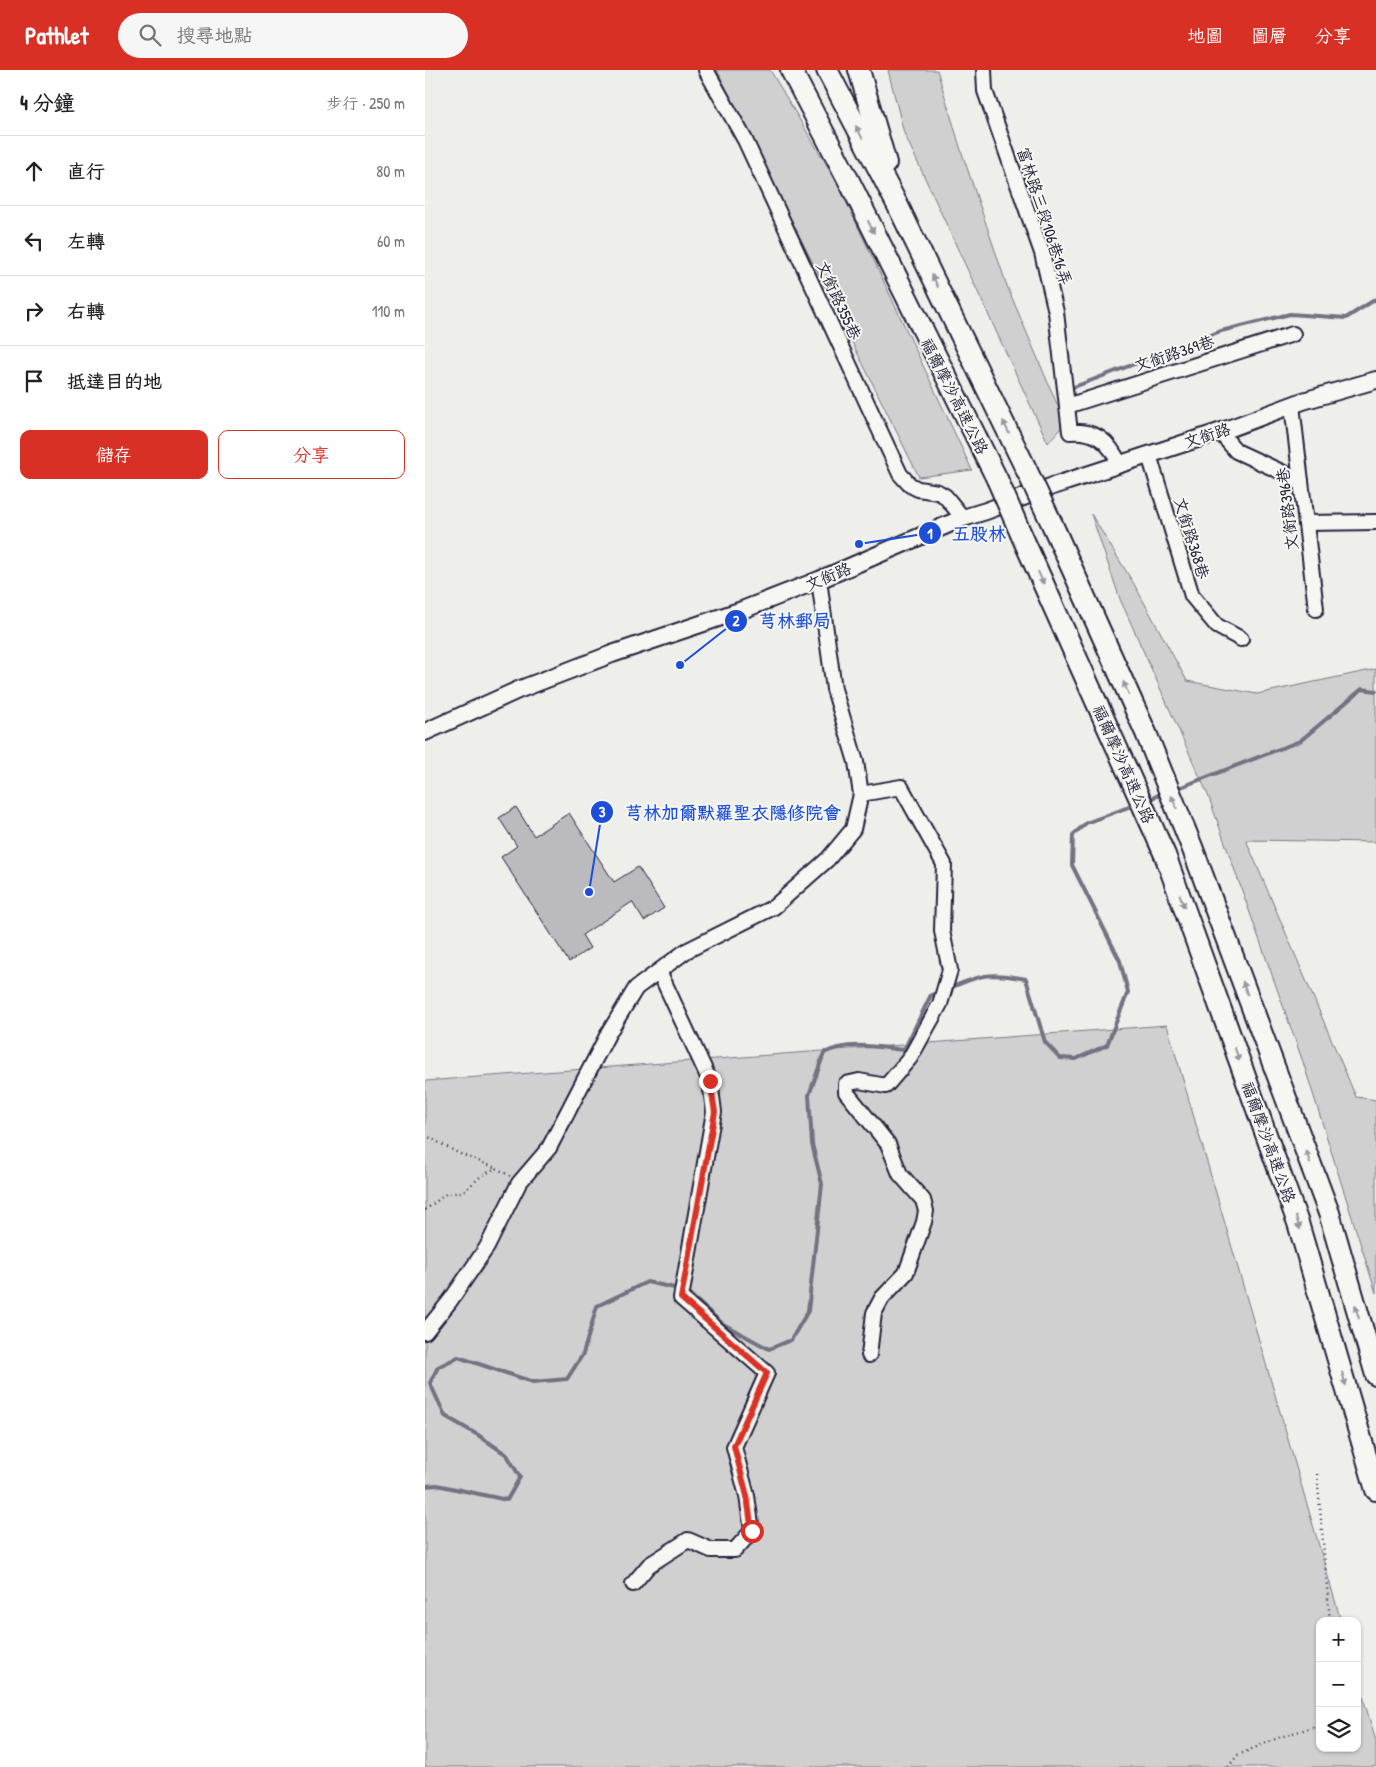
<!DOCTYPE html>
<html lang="zh-TW">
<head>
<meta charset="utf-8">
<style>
  :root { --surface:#fff; --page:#f6f6f6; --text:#202124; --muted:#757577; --line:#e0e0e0; --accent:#d93025 }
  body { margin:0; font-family:"Patrick Hand","LXGW WenKai TC",sans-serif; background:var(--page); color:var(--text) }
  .controls { position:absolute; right:15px; bottom:15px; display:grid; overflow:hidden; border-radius:10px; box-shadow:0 1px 4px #0004 }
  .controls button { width:45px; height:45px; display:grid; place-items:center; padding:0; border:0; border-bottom:1px solid var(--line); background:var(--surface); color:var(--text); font:25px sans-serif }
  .stop { position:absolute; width:15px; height:15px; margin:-11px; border:4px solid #d93025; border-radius:50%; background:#fff }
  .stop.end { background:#d93025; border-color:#fff; box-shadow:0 1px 5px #0008 }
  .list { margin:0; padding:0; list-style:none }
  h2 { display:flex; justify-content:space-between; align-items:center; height:65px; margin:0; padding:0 20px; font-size:21px }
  h2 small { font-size:16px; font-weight:400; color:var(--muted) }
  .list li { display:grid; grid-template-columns:32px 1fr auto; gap:15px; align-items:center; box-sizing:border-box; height:70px; padding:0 20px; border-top:1px solid var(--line) }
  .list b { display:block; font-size:19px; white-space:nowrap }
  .list em { font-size:16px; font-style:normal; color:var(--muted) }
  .actions { display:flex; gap:10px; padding:15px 20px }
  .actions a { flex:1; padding:11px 0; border:1px solid var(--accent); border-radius:10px; text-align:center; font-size:18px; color:var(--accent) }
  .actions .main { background:var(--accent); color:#fff }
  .icon { flex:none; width:28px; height:28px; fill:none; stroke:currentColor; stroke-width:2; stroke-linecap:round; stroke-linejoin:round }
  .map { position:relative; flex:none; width:951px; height:1697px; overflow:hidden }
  header { display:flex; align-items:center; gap:30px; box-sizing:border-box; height:70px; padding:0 25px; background:var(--accent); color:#fff }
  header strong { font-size:24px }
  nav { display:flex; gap:28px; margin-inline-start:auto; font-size:18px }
  .search { width:350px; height:45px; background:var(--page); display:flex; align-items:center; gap:12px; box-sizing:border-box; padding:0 18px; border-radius:28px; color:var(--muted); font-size:19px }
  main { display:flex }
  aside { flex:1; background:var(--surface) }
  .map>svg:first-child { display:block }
  .green { fill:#d0d0d1; stroke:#797986 }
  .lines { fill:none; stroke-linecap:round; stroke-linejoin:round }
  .stream { stroke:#727281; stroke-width:4 }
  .building { fill:#bbbbbf; stroke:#22223b }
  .minor-casing { stroke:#22223b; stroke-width:18 }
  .major-casing { stroke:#22223b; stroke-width:20 }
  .highway-casing { stroke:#22223b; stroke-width:24 }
  .path { stroke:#22223b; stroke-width:2.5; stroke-dasharray:1 4; stroke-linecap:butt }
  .minor { stroke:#f6f6f2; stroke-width:14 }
  .major { stroke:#f6f6f2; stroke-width:16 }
  .highway { stroke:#f6f6f2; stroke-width:20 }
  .highway-bridge-casing { stroke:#22223b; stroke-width:24; stroke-linecap:butt }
  .highway-bridge { stroke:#f6f6f2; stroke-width:20 }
  .oneway { fill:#9797a0 }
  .route { stroke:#d93025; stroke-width:6 }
  .labels { text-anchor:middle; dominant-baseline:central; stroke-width:4; stroke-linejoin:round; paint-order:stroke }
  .street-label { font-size:16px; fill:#22223b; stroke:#f6f6f2 }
  .leader { fill:none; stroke:#1d4ed8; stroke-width:2 }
  .callout-dot { fill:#1d4ed8; stroke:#f6f6f2; stroke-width:2 }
  .mark-label { font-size:15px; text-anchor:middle; font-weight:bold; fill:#fff }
  .callout-label { font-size:18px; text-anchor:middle; font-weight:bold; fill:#1d4ed8; stroke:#f6f6f2; stroke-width:4; stroke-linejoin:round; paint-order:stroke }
</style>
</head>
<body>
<header>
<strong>Pathlet</strong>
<div class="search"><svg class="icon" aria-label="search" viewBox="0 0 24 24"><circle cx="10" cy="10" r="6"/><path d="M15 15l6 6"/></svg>搜尋地點</div>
<nav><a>地圖</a><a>圖層</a><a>分享</a></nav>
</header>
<main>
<aside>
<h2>4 分鐘<small>步行 · 250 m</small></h2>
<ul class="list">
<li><svg class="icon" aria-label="ahead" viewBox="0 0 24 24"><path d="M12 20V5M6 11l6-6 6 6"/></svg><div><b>直行</b></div><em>80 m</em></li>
<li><svg class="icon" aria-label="left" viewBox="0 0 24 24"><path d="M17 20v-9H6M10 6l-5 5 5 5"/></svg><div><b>左轉</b></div><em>60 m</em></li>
<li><svg class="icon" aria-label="right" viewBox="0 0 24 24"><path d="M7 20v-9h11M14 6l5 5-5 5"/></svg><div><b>右轉</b></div><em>110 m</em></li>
<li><svg class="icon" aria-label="arrive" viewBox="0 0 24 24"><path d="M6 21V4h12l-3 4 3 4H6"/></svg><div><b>抵達目的地</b></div></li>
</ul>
<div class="actions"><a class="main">儲存</a><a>分享</a></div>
</aside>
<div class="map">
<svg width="951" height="1697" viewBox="0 0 951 1697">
  <rect width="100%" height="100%" fill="#eeeeeb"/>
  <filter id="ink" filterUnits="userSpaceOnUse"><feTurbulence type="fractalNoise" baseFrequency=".02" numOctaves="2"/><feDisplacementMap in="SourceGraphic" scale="10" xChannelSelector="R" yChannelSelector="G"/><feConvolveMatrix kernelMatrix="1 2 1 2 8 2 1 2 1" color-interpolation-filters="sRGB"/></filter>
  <g filter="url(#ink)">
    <!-- green -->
    <g class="green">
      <polygon points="292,0 345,0 413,114 547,400 494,407"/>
      <polygon points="463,0 512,0 535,77 582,216 640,353 623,373 479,63"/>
      <polygon points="666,444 709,514 762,611 832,624 951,599 951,772 821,770 931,1027 951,1030 951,1223 878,992 783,725 695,529"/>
      <polygon points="742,955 916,1551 895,1551 895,1678 932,1678 932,1607 951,1671 951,1696 948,1697 0,1697 0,1011"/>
    </g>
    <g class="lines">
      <!-- stream -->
      <g class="stream">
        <polyline points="649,317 796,261 865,244 921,248 951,229"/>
        <polyline points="751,719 875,671 937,619 951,621"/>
        <polyline points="721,730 740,723"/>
        <path d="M 525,918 C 557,904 566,902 601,909 L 620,972 L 635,988 L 651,989 L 682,975 L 703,922 L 695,891 L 647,795 L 648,765 L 661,753 L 709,735"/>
        <path d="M 261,1221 L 298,1254 L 344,1279 L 366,1270 L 383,1241 L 397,1114 L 387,1074 L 384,1025 L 399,983 C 425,971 451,977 479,980 L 506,925 L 516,921"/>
        <polyline points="0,1416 12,1415 82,1430 95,1407 82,1385 53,1365 20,1346 5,1313 13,1297 33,1287 108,1312 142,1309 158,1284 172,1236 222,1212 254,1219"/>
      </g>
    </g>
    <!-- building -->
    <polygon class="building" points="91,737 109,766 144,743 189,812 213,797 239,838 219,851 207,832 157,865 165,878 144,892 76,787 92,776 74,748"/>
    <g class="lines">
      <defs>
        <g id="minor">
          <polyline points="281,0 320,70 475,404 485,415 493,419 513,422 520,426 538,448"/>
          <path d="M 559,0 L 560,21 L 617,183 L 631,242 L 645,362 C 671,360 684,371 695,395"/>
          <polyline points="867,335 891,539"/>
          <polyline points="642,336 868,264"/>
          <polyline points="794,361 811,381 876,411"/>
          <polyline points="724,385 767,526 792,556 816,569"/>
          <polyline points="881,453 951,452"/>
          <polyline points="436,724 476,717 519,794 517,861 525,900 515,934 485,988 461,1016 434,1011 421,1014 421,1022 463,1074 475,1104 498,1130 501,1141 499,1152 481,1203 457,1228 449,1243 444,1285"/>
          <polyline points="0,1262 25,1231 62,1177 94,1113 124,1078 183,964 211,918 261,881 349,837 403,789 428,759 436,724 431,692 409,619 394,510"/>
          <polyline points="208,1514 224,1495 263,1470 286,1480 310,1480 327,1461 322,1426 309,1377 342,1303 256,1228 289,1042 285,1011 234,901"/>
        </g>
        <polyline id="major" points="0,662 93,620 187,584 317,540 394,510 538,448 561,441 628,416 803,359 878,331 951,310"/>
        <g id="highway">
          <polyline points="366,0 425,113 572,409"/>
          <polyline points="402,0 473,136 602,401"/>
          <polyline points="434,0 461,93"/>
          <polyline points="627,454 721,663 767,777 904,1143 951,1305"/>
          <polyline points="596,464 740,785 873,1153 951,1420"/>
        </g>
      </defs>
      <!-- minor casing -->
      <use href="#minor" class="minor-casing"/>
      <!-- major casing -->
      <use href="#major" class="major-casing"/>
      <!-- highway casing -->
      <use href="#highway" class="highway-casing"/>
      <!-- path -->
      <g class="path">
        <polyline points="0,1065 33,1083 71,1098"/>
        <polyline points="0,1140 21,1124 38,1122 55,1107 71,1098 85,1106"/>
        <polyline points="892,1404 905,1551"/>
        <polyline points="803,1697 813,1685 855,1667 895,1655"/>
      </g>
      <!-- minor -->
      <use href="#minor" class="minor"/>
      <!-- major -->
      <use href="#major" class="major"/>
      <!-- highway -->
      <use href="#highway" class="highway"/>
      <defs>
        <g id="highway-bridge">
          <polyline points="602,401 627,454"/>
          <polyline points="572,409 596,464"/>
        </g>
      </defs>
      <!-- highway-bridge casing -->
      <use href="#highway-bridge" class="highway-bridge-casing"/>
      <!-- highway-bridge -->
      <use href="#highway-bridge" class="highway-bridge"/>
    </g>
    <!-- one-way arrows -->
    <defs><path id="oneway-solid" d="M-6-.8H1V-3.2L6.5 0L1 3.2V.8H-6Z" transform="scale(1.25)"/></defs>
    <g class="oneway">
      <use href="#oneway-solid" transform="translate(434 62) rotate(-118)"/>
      <use href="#oneway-solid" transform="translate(446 157) rotate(64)"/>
      <use href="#oneway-solid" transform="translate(510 211) rotate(-116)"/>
      <use href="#oneway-solid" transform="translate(581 357) rotate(-116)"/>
      <use href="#oneway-solid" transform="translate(616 508) rotate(66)"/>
      <use href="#oneway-solid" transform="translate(701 618) rotate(-114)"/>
      <use href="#oneway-solid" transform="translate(749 732) rotate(-112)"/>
      <use href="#oneway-solid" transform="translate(757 831) rotate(70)"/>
      <use href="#oneway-solid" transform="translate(820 918) rotate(-110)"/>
      <use href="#oneway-solid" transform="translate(812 984) rotate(70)"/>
      <use href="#oneway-solid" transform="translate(883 1087) rotate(-110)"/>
      <use href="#oneway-solid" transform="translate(873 1153) rotate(72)"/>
      <use href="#oneway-solid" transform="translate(932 1242) rotate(-106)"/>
      <use href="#oneway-solid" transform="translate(919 1309) rotate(74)"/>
    </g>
  </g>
  <g class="lines" filter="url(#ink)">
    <!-- route -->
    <polyline class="route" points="285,1011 290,1042 256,1228 342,1303 309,1376 322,1426 327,1461"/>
  </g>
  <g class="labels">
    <!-- street labels -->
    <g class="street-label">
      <text transform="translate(620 146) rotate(72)">富林路三段106巷16弄</text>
      <text transform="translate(414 230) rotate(65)">文銜路355巷</text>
      <text transform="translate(749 283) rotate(-18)">文銜路369巷</text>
      <text transform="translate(530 326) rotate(63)">福爾摩沙高速公路</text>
      <text transform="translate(782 365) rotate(-18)">文銜路</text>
      <text transform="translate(862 439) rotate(-97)">文銜路396巷</text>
      <text transform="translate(767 468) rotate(73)">文銜路368巷</text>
      <text transform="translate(403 506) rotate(-23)">文銜路</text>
      <text transform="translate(699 694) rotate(66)">福爾摩沙高速公路</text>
      <text transform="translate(844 1072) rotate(70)">福爾摩沙高速公路</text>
    </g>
  </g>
  <!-- callouts -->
  <path class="leader" d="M434 474L505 463M255 595L311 551M164 822L177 742"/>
  <g class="callout-dot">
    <circle cx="434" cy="474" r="5"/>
    <circle cx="255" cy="595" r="5"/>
    <circle cx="164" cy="822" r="5"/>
    <circle cx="505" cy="463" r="12"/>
    <circle cx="311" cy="551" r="12"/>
    <circle cx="177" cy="742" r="12"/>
  </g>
  <g class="mark-label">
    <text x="505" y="469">1</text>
    <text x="311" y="556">2</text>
    <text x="177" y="747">3</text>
  </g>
  <g class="callout-label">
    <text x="554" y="470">五股林</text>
    <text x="370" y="557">芎林郵局</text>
    <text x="308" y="749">芎林加爾默羅聖衣隱修院會</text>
  </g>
</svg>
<div class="controls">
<button>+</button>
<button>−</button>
<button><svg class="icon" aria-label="layers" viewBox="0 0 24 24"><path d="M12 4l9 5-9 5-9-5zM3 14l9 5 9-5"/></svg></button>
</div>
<div class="stop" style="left:327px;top:1461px"></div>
<div class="stop end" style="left:285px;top:1011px"></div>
</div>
</main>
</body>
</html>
